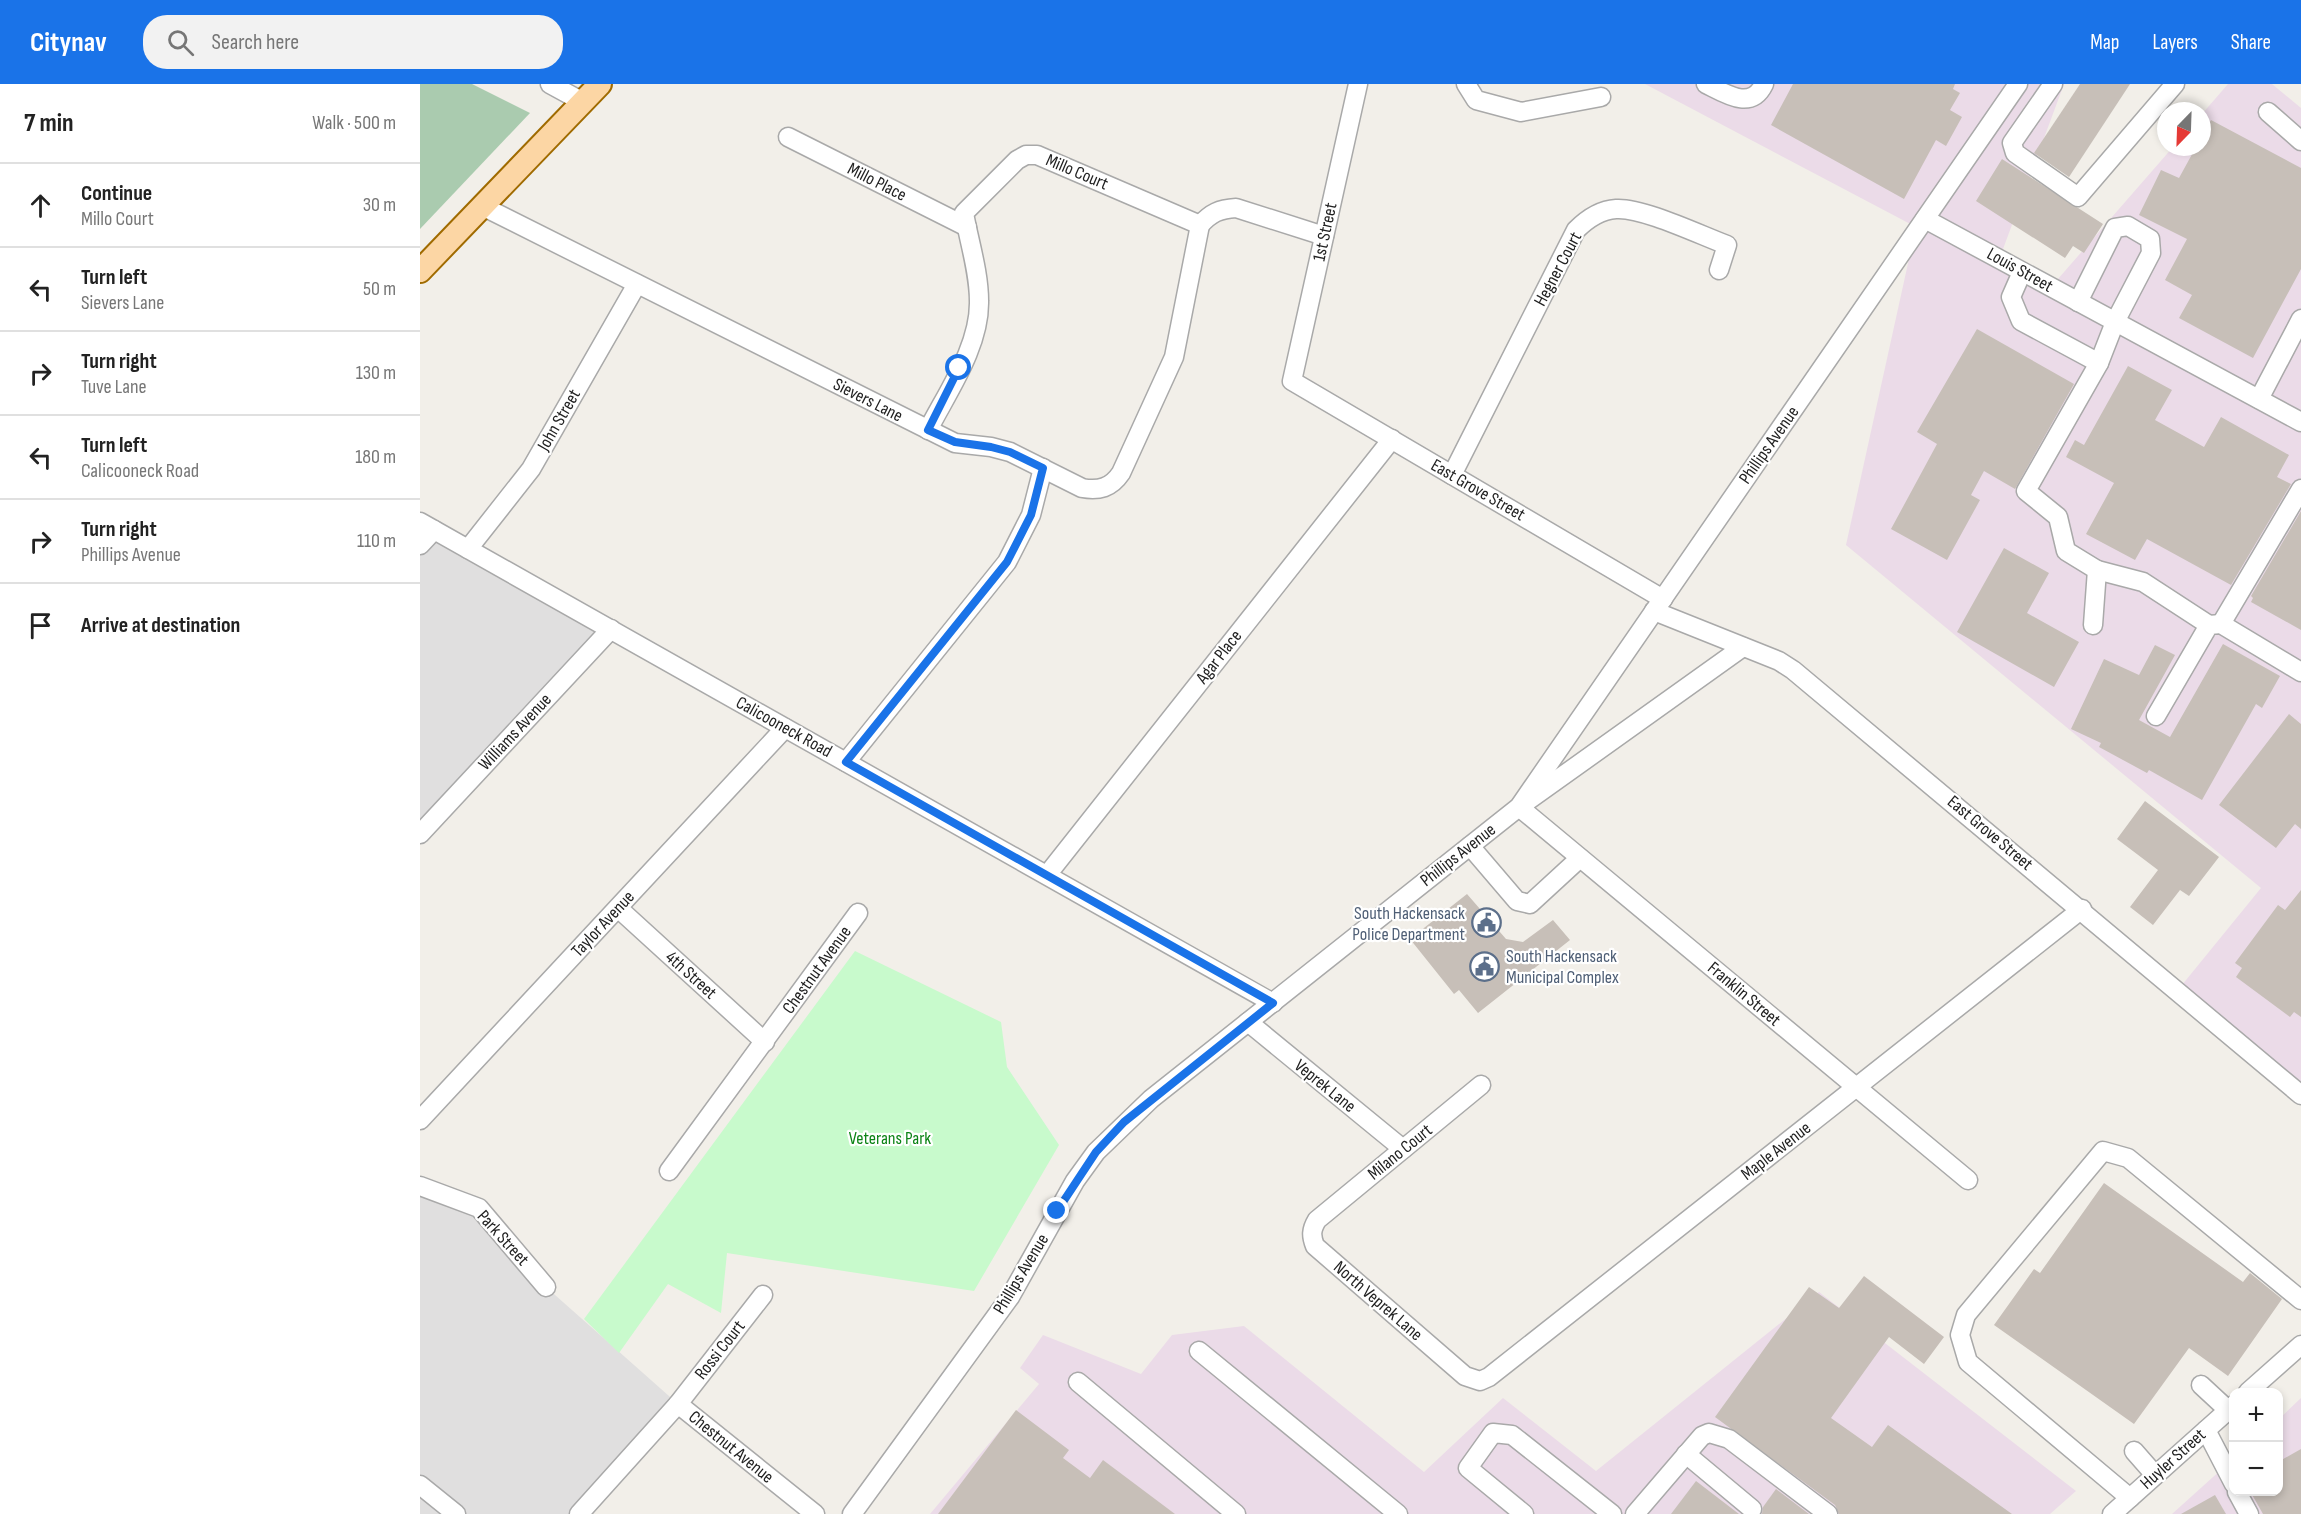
<!DOCTYPE html>
<html lang="en">
<head>
<meta charset="utf-8">
<style>
  :root { --surface:#fff; --page:#f2f2f2; --text:#222; --muted:#767676; --line:#e0e0e0; --accent:#1a73e8 }
  body { margin:0; font-family:"Sofia Sans Condensed",sans-serif; background:var(--page); color:var(--text) }
  .controls { position:absolute; right:18px; bottom:18px; display:grid; overflow:hidden; border-radius:12px; box-shadow:0 3px 9px #0003 }
  .controls button { width:54px; height:54px; display:grid; place-items:center; padding:0; border:0; border-bottom:2px solid var(--line); background:var(--surface); color:var(--text); font:30px sans-serif }
  .compass { position:absolute; left:1737px; top:18px; width:54px; height:54px; border-radius:50%; background:var(--surface); box-shadow:0 3px 9px #0003; rotate:203deg }
  .stop { position:absolute; width:18px; height:18px; margin:-14px; border:4px solid #1a73e8; border-radius:50%; background:#fff }
  .stop.end { background:#1a73e8; border-color:#fff; box-shadow:0 2px 6px #0008 }
  .list { margin:0; padding:0; list-style:none }
  h2 { display:flex; justify-content:space-between; align-items:center; height:78px; margin:0; padding:0 24px; font-size:26px }
  h2 small { font-size:20px; font-weight:400; color:var(--muted) }
  .list li { display:grid; grid-template-columns:39px 1fr auto; gap:18px; align-items:center; box-sizing:border-box; height:84px; padding:0 24px; border-top:2px solid var(--line) }
  .list b { display:block; font-size:22px; white-space:nowrap }
  .list p { margin:0; font-size:20px; white-space:nowrap; color:var(--muted) }
  .list em { font-size:20px; font-style:normal; color:var(--muted) }
  .icon { flex:none; width:33px; height:33px; fill:none; stroke:currentColor; stroke-width:2; stroke-linecap:round; stroke-linejoin:round }
  .map { position:relative; flex:none; width:1881px; height:1430px; overflow:hidden }
  header { display:flex; align-items:center; gap:36px; box-sizing:border-box; height:84px; padding:0 30px; background:var(--accent); color:#fff }
  header strong { font-size:28px }
  nav { display:flex; gap:33px; margin-inline-start:auto; font-size:21px }
  .search { width:420px; height:54px; background:var(--page); display:flex; align-items:center; gap:15px; box-sizing:border-box; padding:0 21px; border-radius:24px; color:var(--muted); font-size:22px }
  main { display:flex }
  aside { flex:1; background:var(--surface) }
  .map>svg:first-child { display:block }
  .residential { fill:#e0dfdf }
  .industrial { fill:#ebdbe8 }
  .cemetery { fill:#aacbaf }
  .park { fill:#c8facc }
  .building { fill:#c7bfb8 }
  .lines { fill:none; stroke-linecap:round; stroke-linejoin:round }
  .minor-casing { stroke:#a9a9a9; stroke-width:21 }
  .major-casing { stroke:#a06b00; stroke-width:26 }
  .minor { stroke:#fff; stroke-width:18 }
  .major { stroke:#fcd6a4; stroke-width:22 }
  .route { stroke:#1a73e8; stroke-width:8 }
  .labels { text-anchor:middle; dominant-baseline:central; stroke-width:4.5; stroke-linejoin:round; paint-order:stroke }
  .street-label { font-size:18px; fill:#222; stroke:#fff }
  .service-label { font-size:18px; fill:#4e5e75; stroke:#fff; text-anchor:end }
  .park-label { font-size:18px; fill:#0c8416; stroke:#fff }
</style>
</head>
<body>
<header>
<strong>Citynav</strong>
<div class="search"><svg class="icon" aria-label="search" viewBox="0 0 24 24"><circle cx="10" cy="10" r="6"/><path d="M15 15l6 6"/></svg>Search here</div>
<nav><a>Map</a><a>Layers</a><a>Share</a></nav>
</header>
<main>
<aside>
<h2>7 min<small>Walk · 500 m</small></h2>
<ul class="list">
<li><svg class="icon" aria-label="ahead" viewBox="0 0 24 24"><path d="M12 20V5M6 11l6-6 6 6"/></svg><div><b>Continue</b><p>Millo Court</p></div><em>30 m</em></li>
<li><svg class="icon" aria-label="left" viewBox="0 0 24 24"><path d="M17 20v-9H6M10 6l-5 5 5 5"/></svg><div><b>Turn left</b><p>Sievers Lane</p></div><em>50 m</em></li>
<li><svg class="icon" aria-label="right" viewBox="0 0 24 24"><path d="M7 20v-9h11M14 6l5 5-5 5"/></svg><div><b>Turn right</b><p>Tuve Lane</p></div><em>130 m</em></li>
<li><svg class="icon" aria-label="left" viewBox="0 0 24 24"><path d="M17 20v-9H6M10 6l-5 5 5 5"/></svg><div><b>Turn left</b><p>Calicooneck Road</p></div><em>180 m</em></li>
<li><svg class="icon" aria-label="right" viewBox="0 0 24 24"><path d="M7 20v-9h11M14 6l5 5-5 5"/></svg><div><b>Turn right</b><p>Phillips Avenue</p></div><em>110 m</em></li>
<li><svg class="icon" aria-label="arrive" viewBox="0 0 24 24"><path d="M6 21V4h12l-3 4 3 4H6"/></svg><div><b>Arrive at destination</b></div></li>
</ul>
</aside>
<div class="map">
<svg width="1881" height="1430" viewBox="0 0 1881 1430">
  <rect width="100%" height="100%" fill="#f2efe9"/>
  <!-- residential -->
  <g class="residential">
    <polygon points="0,438 191,545 0,750"/>
    <polygon points="0,1102 59,1124 126,1203 258,1320 159,1430 0,1430"/>
  </g>
  <!-- industrial -->
  <g class="industrial">
    <polygon points="1225,0 1644,0 1576,184 1624,211 1753,63 1782,63 1782,30 1808,0 1852,0 1881,24 1881,1015 1753,912 1841,804 1426,461 1496,143"/>
    <polygon points="1399,1208 1656,1407 1630,1430 510,1430 619,1300 600,1284 623,1251 721,1290 752,1251 824,1242 1004,1388 1083,1314 1176,1387"/>
    <polygon points="1881,1314 1881,1430 1752,1430 1813,1375 1814,1408 1858,1408 1859,1335"/>
  </g>
  <!-- cemetery -->
  <polygon class="cemetery" points="0,0 52,0 110,29 0,145"/>
  <!-- park -->
  <polygon class="park" points="435,867 581,938 587,983 639,1061 554,1207 307,1169 301,1229 248,1200 199,1269 164,1235"/>
  <!-- building -->
  <g class="building">
    <polygon points="1373,0 1535,0 1533,5 1540,9 1530,26 1542,33 1526,62 1516,56 1484,115 1351,41"/>
    <polygon points="1660,0 1710,0 1649,93 1614,69"/>
    <polygon points="1791,36 1881,84 1881,185 1833,274 1759,234 1772,211 1745,196 1767,155 1719,131 1741,86 1759,94 1776,63 1782,63 1782,52"/>
    <polygon points="1582,75 1683,140 1664,169 1653,162 1645,174 1556,117"/>
    <polygon points="1557,245 1654,300 1595,405 1564,387 1551,411 1560,416 1527,476 1471,445 1517,360 1497,348"/>
    <polygon points="1708,282 1752,306 1735,336 1784,363 1801,333 1869,371 1857,393 1871,400 1811,501 1727,455 1715,476 1666,450 1694,399 1646,373 1655,356 1664,361"/>
    <polygon points="1881,427 1881,546 1831,518 1833,514 1831,512"/>
    <polygon points="1584,464 1629,489 1607,529 1659,558 1634,603 1537,548"/>
    <polygon points="1803,560 1860,592 1842,624 1836,620 1782,716 1729,686 1727,689 1679,663 1681,659 1651,645 1684,575 1719,591 1735,561 1755,571 1719,636 1750,653"/>
    <polygon points="1869,630 1881,640 1881,745 1875,740 1856,764 1799,721"/>
    <polygon points="1725,717 1799,773 1769,812 1760,806 1733,841 1710,823 1738,786 1697,755"/>
    <polygon points="1881,806 1881,933 1874,928 1870,933 1816,893 1822,884 1815,879 1858,821 1865,826"/>
    <polygon points="1047,810 1086,855 1103,858 1133,836 1150,856 1058,929 1039,906 1034,910 990,855"/>
    <polygon points="1684,1099 1823,1198 1830,1189 1862,1215 1808,1292 1769,1264 1714,1340 1574,1241 1614,1185 1620,1189"/>
    <polygon points="1444,1192 1524,1253 1504,1280 1469,1253 1411,1334 1452,1363 1468,1341 1592,1430 1419,1430 1415,1421 1295,1333 1389,1203 1419,1224"/>
    <polygon points="596,1326 649,1366 643,1374 670,1394 683,1376 755,1430 518,1430"/>
    <polygon points="1881,1365 1881,1430 1843,1430 1830,1407 1858,1407 1858,1378"/>
    <polygon points="1276,1397 1319,1430 1251,1430"/>
    <polygon points="1356,1405 1389,1430 1342,1430 1343,1423"/>
    <polygon points="1795,1411 1806,1430 1761,1430"/>
  </g>
  <g class="lines">
    <defs>
      <g id="minor">
        <polyline points="130,0 163,18"/>
        <polyline points="938,0 872,297 1243,515"/>
        <polyline points="1046,0 1056,16 1101,28 1181,13"/>
        <path d="M 1286,0 C 1306,10 1331,27 1344,0"/>
        <polyline points="1633,0 1592,59 1595,69 1658,113 1755,0"/>
        <polyline points="1848,28 1881,57"/>
        <polyline points="368,53 547,143"/>
        <path d="M 62,122 L 535,359 L 571,363 L 590,368 L 662,404 C 679,407 691,404 701,389 L 754,273 L 780,141"/>
        <polyline points="1505,135 1881,338"/>
        <path d="M 780,141 C 791,129 799,125 816,124 L 904,152"/>
        <polyline points="1602,188 1591,213 1601,237 1679,279"/>
        <polyline points="1658,218 1695,144 1708,142 1730,155 1731,169 1695,238 1679,279 1606,407 1638,433 1646,467 1677,486 1673,541"/>
        <polyline points="1839,315 1881,235"/>
        <path d="M 508,346 C 528,307 560,262 559,217 C 559,188 549,157 544,129 L 597,76 L 606,71 L 617,71 L 780,141"/>
        <path d="M 1032,391 L 1156,146 C 1167,135 1180,126 1196,125 C 1222,123 1280,151 1307,161 L 1299,186"/>
        <polyline points="0,438 853,919"/>
        <polyline points="0,461 14,446"/>
        <polyline points="48,465 111,385 217,200"/>
        <polyline points="1677,486 1723,498 1789,541"/>
        <polyline points="1234,527 1359,577 1373,586 1881,1011"/>
        <polyline points="1801,540 1881,405"/>
        <polyline points="1323,563 1099,723 1548,1096"/>
        <polyline points="1736,632 1789,541 1801,540 1881,588"/>
        <polyline points="426,678 587,478 611,431 623,384"/>
        <polyline points="0,750 191,545"/>
        <polyline points="1050,762 1097,817 1110,820 1160,774"/>
        <polyline points="627,791 972,355"/>
        <polyline points="198,824 345,958"/>
        <polyline points="828,938 983,1065"/>
        <path d="M 1061,1001 L 897,1136 C 891,1146 891,1152 895,1162 L 1045,1292 L 1060,1297 L 1069,1293 L 1662,825"/>
        <polyline points="0,1036 365,644"/>
        <polyline points="249,1087 438,829"/>
        <polyline points="0,1102 59,1124 126,1203"/>
        <polyline points="779,1267 978,1430"/>
        <polyline points="658,1298 816,1430"/>
        <polyline points="1781,1301 1808,1326"/>
        <polyline points="1828,1308 1881,1261"/>
        <polyline points="258,1320 395,1430"/>
        <polyline points="1786,1346 1814,1400"/>
        <polyline points="1714,1367 1735,1391"/>
        <polyline points="1266,1370 1332,1425"/>
        <polyline points="0,1401 36,1430"/>
        <polyline points="1817,1408 1829,1430"/>
        <polyline points="1710,1414 1548,1278 1540,1251 1546,1231 1683,1067 1708,1074 1881,1216"/>
        <polyline points="159,1430 258,1320 343,1211"/>
        <polyline points="432,1430 590,1213 655,1097 676,1068 731,1015 1099,723 1598,0"/>
        <polyline points="1104,1430 1048,1384 1073,1349 1092,1351 1192,1430"/>
        <polyline points="1215,1430 1282,1352 1289,1349 1309,1355 1408,1430"/>
        <polyline points="1692,1430 1814,1321"/>
      </g>
      <polyline id="major" points="0,187 180,0"/>
    </defs>
    <!-- minor casing -->
    <use href="#minor" class="minor-casing"/>
    <!-- major casing -->
    <use href="#major" class="major-casing"/>
    <!-- minor -->
    <use href="#minor" class="minor"/>
    <!-- major -->
    <use href="#major" class="major"/>
  </g>
  <g class="lines">
    <!-- route -->
    <polyline class="route" points="539,284 508,346 535,358 571,363 590,368 623,384 611,431 587,478 426,678 853,919 704,1038 676,1068 637,1127"/>
  </g>
  <!-- icons -->
  <defs>
    <symbol id="civic-ring" viewBox="-11 -11 22 22"><circle r="9.5" fill="#fff" stroke="#5c6f8a" stroke-width="1.5"/><path d="M-.6-6.5H3V-4.5H.6V-3L4-1V1h2V6H-6V1h2V-1L-.6-3ZM-1.2 2.5V6h2.4V2.5Z" fill="#5c6f8a"/></symbol>
  </defs>
  <g fill-rule="evenodd">
    <use href="#civic-ring" x="1050" y="822" width="33" height="33"/>
    <use href="#civic-ring" x="1048" y="866" width="33" height="33"/>
  </g>
  <g class="labels">
    <!-- street labels -->
    <g class="street-label">
      <text transform="translate(657 88) rotate(23)">Millo Court</text>
      <text transform="translate(457 98) rotate(27)">Millo Place</text>
      <text transform="translate(905 148) rotate(-78)">1st Street</text>
      <text transform="translate(1138 185) rotate(-62)">Hegner Court</text>
      <text transform="translate(1600 186) rotate(29)">Louis Street</text>
      <text transform="translate(448 316) rotate(27)">Sievers Lane</text>
      <text transform="translate(139 336) rotate(-60)">John Street</text>
      <text transform="translate(1349 361) rotate(-55)">Phillips Avenue</text>
      <text transform="translate(1058 406) rotate(30)">East Grove Street</text>
      <text transform="translate(799 573) rotate(-52)">Agar Place</text>
      <text transform="translate(364 643) rotate(29)">Calicooneck Road</text>
      <text transform="translate(95 648) rotate(-47)">Williams Avenue</text>
      <text transform="translate(1570 749) rotate(40)">East Grove Street</text>
      <text transform="translate(1038 771) rotate(-38)">Phillips Avenue</text>
      <text transform="translate(183 840) rotate(-47)">Taylor Avenue</text>
      <text transform="translate(397 886) rotate(-54)">Chestnut Avenue</text>
      <text transform="translate(271 891) rotate(42)">4th Street</text>
      <text transform="translate(1324 910) rotate(40)">Franklin Street</text>
      <text transform="translate(905 1002) rotate(39)">Veprek Lane</text>
      <text transform="translate(1356 1067) rotate(-38)">Maple Avenue</text>
      <text transform="translate(980 1068) rotate(-39)">Milano Court</text>
      <text transform="translate(83 1154) rotate(48)">Park Street</text>
      <text transform="translate(601 1190) rotate(-59)">Phillips Avenue</text>
      <text transform="translate(958 1217) rotate(41)">North Veprek Lane</text>
      <text transform="translate(300 1266) rotate(-52)">Rossi Court</text>
      <text transform="translate(311 1363) rotate(39)">Chestnut Avenue</text>
      <text transform="translate(1753 1375) rotate(-42)">Huyler Street</text>
    </g>
    <!-- service labels -->
    <g class="service-label">
      <text x="1045" y="829">South Hackensack<tspan x="1045" dy="21">Police Department</tspan></text>
      <text x="1086" y="872" text-anchor="start">South Hackensack<tspan x="1086" dy="21">Municipal Complex</tspan></text>
    </g>
    <!-- park labels -->
    <g class="park-label">
      <text x="470" y="1054">Veterans Park</text>
    </g>
  </g>
</svg>
<div class="controls">
<button>+</button>
<button>−</button>
</div>
<svg class="compass" viewBox="-18 -18 36 36"><path d="M0-13l5 13h-10z" fill="#e53935"/><path d="M0 13l5-13h-10z" fill="#767676"/></svg>
<div class="stop" style="left:539px;top:284px"></div>
<div class="stop end" style="left:637px;top:1127px"></div>
</div>
</main>
</body>
</html>
